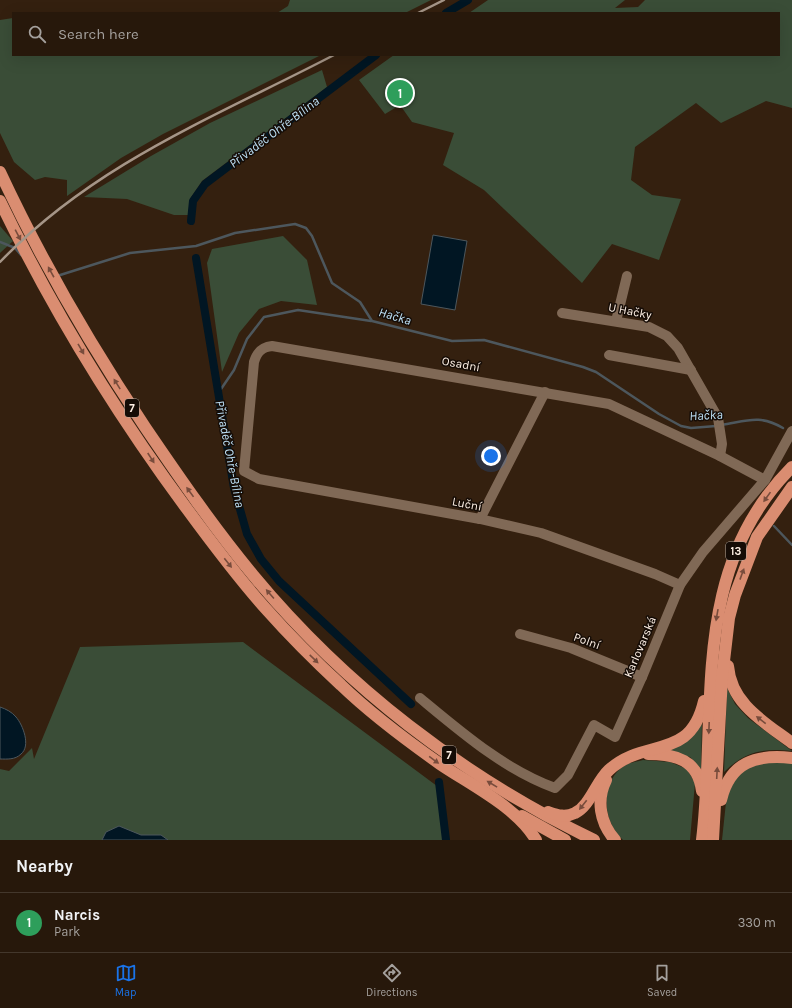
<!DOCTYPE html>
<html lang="en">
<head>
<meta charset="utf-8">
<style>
  :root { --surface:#27180b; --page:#2f2114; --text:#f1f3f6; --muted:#a4a09d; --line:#43372c; --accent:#1a73e8 }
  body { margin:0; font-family:Karla,sans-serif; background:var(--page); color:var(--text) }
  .you { position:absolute; left:491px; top:456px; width:14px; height:14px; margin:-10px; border:3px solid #fff; border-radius:50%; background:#1a73e8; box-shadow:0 0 0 6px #1a73e833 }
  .badge { display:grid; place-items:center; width:26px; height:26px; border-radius:50%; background:var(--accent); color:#fff; font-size:13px; font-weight:700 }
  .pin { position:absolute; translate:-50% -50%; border:2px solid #fff; box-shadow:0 1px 4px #0006 }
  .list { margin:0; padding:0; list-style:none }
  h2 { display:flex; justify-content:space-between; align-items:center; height:52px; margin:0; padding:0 16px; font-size:17px }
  h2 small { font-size:13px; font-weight:400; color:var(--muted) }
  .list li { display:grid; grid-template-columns:26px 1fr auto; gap:12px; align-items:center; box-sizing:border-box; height:60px; padding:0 16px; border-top:1px solid var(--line) }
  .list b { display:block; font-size:15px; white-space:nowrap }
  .list p { margin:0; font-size:13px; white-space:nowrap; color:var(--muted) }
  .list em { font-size:13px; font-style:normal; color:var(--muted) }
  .icon { flex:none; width:22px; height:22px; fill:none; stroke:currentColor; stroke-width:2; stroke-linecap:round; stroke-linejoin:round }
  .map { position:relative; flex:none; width:792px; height:840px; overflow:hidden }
  .search { position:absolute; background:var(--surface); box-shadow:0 4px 16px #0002; left:12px; right:12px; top:12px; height:44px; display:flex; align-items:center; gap:10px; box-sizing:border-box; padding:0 14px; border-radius:0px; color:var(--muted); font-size:15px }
  .sheet { height:112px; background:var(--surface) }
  nav { display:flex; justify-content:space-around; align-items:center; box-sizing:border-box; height:56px; border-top:1px solid var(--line); background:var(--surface); font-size:11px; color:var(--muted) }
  nav a { display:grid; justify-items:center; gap:2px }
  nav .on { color:var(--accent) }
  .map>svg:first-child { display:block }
  .green { fill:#3a4d37 }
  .water { fill:#011623; stroke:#4d575d }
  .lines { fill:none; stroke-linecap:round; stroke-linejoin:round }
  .stream { stroke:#4d575d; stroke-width:2.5 }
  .canal { stroke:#011623; stroke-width:8 }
  .minor { stroke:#806956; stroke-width:10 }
  .highway { stroke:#da8d71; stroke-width:12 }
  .rail { stroke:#a59587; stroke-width:2.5 }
  .oneway { fill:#784c3c }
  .labels { text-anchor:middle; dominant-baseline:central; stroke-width:3; stroke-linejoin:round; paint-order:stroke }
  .shield { fill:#150c06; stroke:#b7aba1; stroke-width:1 }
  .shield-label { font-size:11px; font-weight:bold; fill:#fdefe4 }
  .street-label { font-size:12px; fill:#fdefe4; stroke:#150c06 }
  .water-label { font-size:13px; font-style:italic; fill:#bee1f7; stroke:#150c06 }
</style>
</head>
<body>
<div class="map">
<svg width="792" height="840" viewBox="0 0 792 840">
  <rect width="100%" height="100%" fill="#34200f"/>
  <!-- green -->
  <g class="green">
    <polygon points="290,0 431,0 405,13 277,13 288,6"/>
    <polygon points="488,0 625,0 615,8 638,7 645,0 792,0 792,108 766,101 721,123 696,103 635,147 631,180 652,195 681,199 659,260 612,244 582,283 484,190 443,165 454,133 412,122 400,105 385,114 359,80 394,55 779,55 779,13 469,13"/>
    <polygon points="13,18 13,55 321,55 163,134 121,158 67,196 67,180 45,177 35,180 14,162 0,133 0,20"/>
    <polygon points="322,70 327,87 202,181 190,199 188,215 174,215 127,199 84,197 151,156 210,123"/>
    <polygon points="0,226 13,241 0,253"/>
    <polygon points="283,236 307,260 317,305 281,301 259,309 239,333 222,372 207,263 212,249"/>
    <polygon points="243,642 441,789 447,840 0,840 0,769 9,771 32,748 34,759 80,647"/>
    <path d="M 727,688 L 735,704 L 748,718 L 792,751 C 762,748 746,751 724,772 Z"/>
    <polygon points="702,723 701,769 690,757 665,751"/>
    <path d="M 643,760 L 670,762 L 687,769 L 695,783 L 690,840 L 623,840 C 604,823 599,788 620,769 C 626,763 635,762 643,760 Z"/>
    <polygon points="760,762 792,763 792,840 722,840 727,793 740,772"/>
  </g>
  <!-- water -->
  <g class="water">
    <polygon points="433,235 467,241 455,310 421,304"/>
    <path d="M 0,707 C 6,709 12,712 16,717 C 23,725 31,746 21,754 C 15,760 7,759 0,759 Z"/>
    <polygon points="119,826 141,835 161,835 168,840 102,840 106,832"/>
  </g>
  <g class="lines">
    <!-- stream -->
    <g class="stream">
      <polyline points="0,242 15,248 21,255"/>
      <polyline points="57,276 130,253 196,246 235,233 295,224 306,228 312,236 332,283 360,302 372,321 452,341 484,340 583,367 596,372 659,414 681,426 691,428 716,426"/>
      <polyline points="219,392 234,370 247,339 264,317 298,310 371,321"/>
      <path d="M 721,425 C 747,421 759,414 783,428"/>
      <polyline points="774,526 792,545"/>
    </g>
    <!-- canal -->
    <g class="canal">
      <polyline points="446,13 468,0"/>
      <polyline points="191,221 193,201 205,184 376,55"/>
      <polyline points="196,258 234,488 247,534 261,559 279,581 411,704"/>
      <polyline points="439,782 446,840"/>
    </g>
    <!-- minor -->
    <g class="minor">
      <polyline points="562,313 649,327 667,336 678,348 718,418 722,444 720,456"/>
      <polyline points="616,321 627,276"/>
      <polyline points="609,355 691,370"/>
      <polyline points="480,519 545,392"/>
      <path d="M 680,585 L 655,574 L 541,533 L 480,519 L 259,479 L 244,471 L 254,362 C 257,352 262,347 272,346 L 609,404 L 720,456 L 765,480"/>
      <polyline points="520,634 571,648 642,677"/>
      <path d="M 420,698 C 461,732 505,770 555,788 L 568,775 L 594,725 L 615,737 L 642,677 L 680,585 L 703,552 L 765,480 L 792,431"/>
    </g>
    <!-- highway -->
    <g class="highway">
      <path d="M 0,172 C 41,260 91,346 145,427 C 179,477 214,528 253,575 C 345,686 463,777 594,840"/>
      <path d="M 0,201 C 52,309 116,413 187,509 C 212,543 238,578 266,609 C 290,636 315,661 341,685 C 371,714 406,740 440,764 C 471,785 518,808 536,840"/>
      <path d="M 728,666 C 731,704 764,722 792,743"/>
      <path d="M 648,754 C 676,754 698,760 702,791"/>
      <path d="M 606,780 C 596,800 600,823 615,840"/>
      <path d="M 721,800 C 730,762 756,754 792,758"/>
      <path d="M 548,812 C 557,815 565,818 575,813 C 590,806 596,782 609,770 C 645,737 690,762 704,701"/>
      <polyline points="522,816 565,840"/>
      <path d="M 702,840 C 718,708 688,571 792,467"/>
      <polyline points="713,840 722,678 729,618 735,595 757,537 792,487"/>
    </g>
    <!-- rail -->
    <g class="rail">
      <polyline points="418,13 444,0"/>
      <path d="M 0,262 C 95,163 215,117 334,55"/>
    </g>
  </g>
  <!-- one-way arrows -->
  <defs><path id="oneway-solid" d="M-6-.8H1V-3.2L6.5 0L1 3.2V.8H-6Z"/></defs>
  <g class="oneway">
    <use href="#oneway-solid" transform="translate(18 235) rotate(62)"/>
    <use href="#oneway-solid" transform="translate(51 272) rotate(-119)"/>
    <use href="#oneway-solid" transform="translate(81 349) rotate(60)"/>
    <use href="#oneway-solid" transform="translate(117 384) rotate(-122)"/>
    <use href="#oneway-solid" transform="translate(151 458) rotate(57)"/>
    <use href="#oneway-solid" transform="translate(190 492) rotate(-126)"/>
    <use href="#oneway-solid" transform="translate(767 497) rotate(125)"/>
    <use href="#oneway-solid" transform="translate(228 563) rotate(52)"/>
    <use href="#oneway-solid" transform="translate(742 574) rotate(-70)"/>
    <use href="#oneway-solid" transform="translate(270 594) rotate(-131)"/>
    <use href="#oneway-solid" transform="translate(717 615) rotate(100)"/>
    <use href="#oneway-solid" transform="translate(314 659) rotate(44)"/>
    <use href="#oneway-solid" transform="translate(761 720) rotate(-142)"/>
    <use href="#oneway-solid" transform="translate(709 728) rotate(92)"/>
    <use href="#oneway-solid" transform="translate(434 760) rotate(36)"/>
    <use href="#oneway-solid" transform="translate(717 773) rotate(-87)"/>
    <use href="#oneway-solid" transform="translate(492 784) rotate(-149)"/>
    <use href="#oneway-solid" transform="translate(583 805) rotate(128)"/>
  </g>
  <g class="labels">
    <!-- shield labels -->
    <g class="shield">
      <rect x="125" y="399" width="14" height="18" rx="3"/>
      <rect x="726" y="542" width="20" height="18" rx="3"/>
      <rect x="442" y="746" width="14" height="18" rx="3"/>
    </g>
    <g class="shield-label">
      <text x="132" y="408">7</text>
      <text x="736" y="551">13</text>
      <text x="449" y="755">7</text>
    </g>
    <!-- street labels -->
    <g class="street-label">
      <text transform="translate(630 311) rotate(11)">U Hačky</text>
      <text transform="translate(461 364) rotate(10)">Osadní</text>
      <text transform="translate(467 504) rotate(11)">Luční</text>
      <text transform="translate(587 641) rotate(20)">Polní</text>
      <text transform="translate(640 647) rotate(-67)">Karlovarská</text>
    </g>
    <!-- water labels -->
    <g class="water-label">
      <text transform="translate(274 132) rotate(-37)">Přivaděč Ohře-Bílina</text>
      <text transform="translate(395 316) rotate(16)">Hačka</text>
      <text transform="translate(706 415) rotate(-3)">Hačka</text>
      <text transform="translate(230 454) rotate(79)">Přivaděč Ohře-Bílina</text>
    </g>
  </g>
</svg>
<div class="you"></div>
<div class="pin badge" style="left:400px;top:93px;background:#2e9e5b">1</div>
<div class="search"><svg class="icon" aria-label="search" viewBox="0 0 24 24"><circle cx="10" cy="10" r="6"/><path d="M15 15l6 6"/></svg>Search here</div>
</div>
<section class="sheet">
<h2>Nearby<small></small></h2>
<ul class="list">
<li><span class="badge" style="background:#2e9e5b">1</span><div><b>Narcis</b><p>Park</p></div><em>330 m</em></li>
</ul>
</section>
<nav>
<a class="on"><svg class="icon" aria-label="map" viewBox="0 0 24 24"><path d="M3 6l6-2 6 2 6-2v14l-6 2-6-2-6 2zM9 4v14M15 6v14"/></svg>Map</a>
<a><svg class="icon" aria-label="directions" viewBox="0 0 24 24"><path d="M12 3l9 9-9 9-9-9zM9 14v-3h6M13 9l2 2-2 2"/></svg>Directions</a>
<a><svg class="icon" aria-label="saved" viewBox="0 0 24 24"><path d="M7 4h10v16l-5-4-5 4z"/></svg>Saved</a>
</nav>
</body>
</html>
